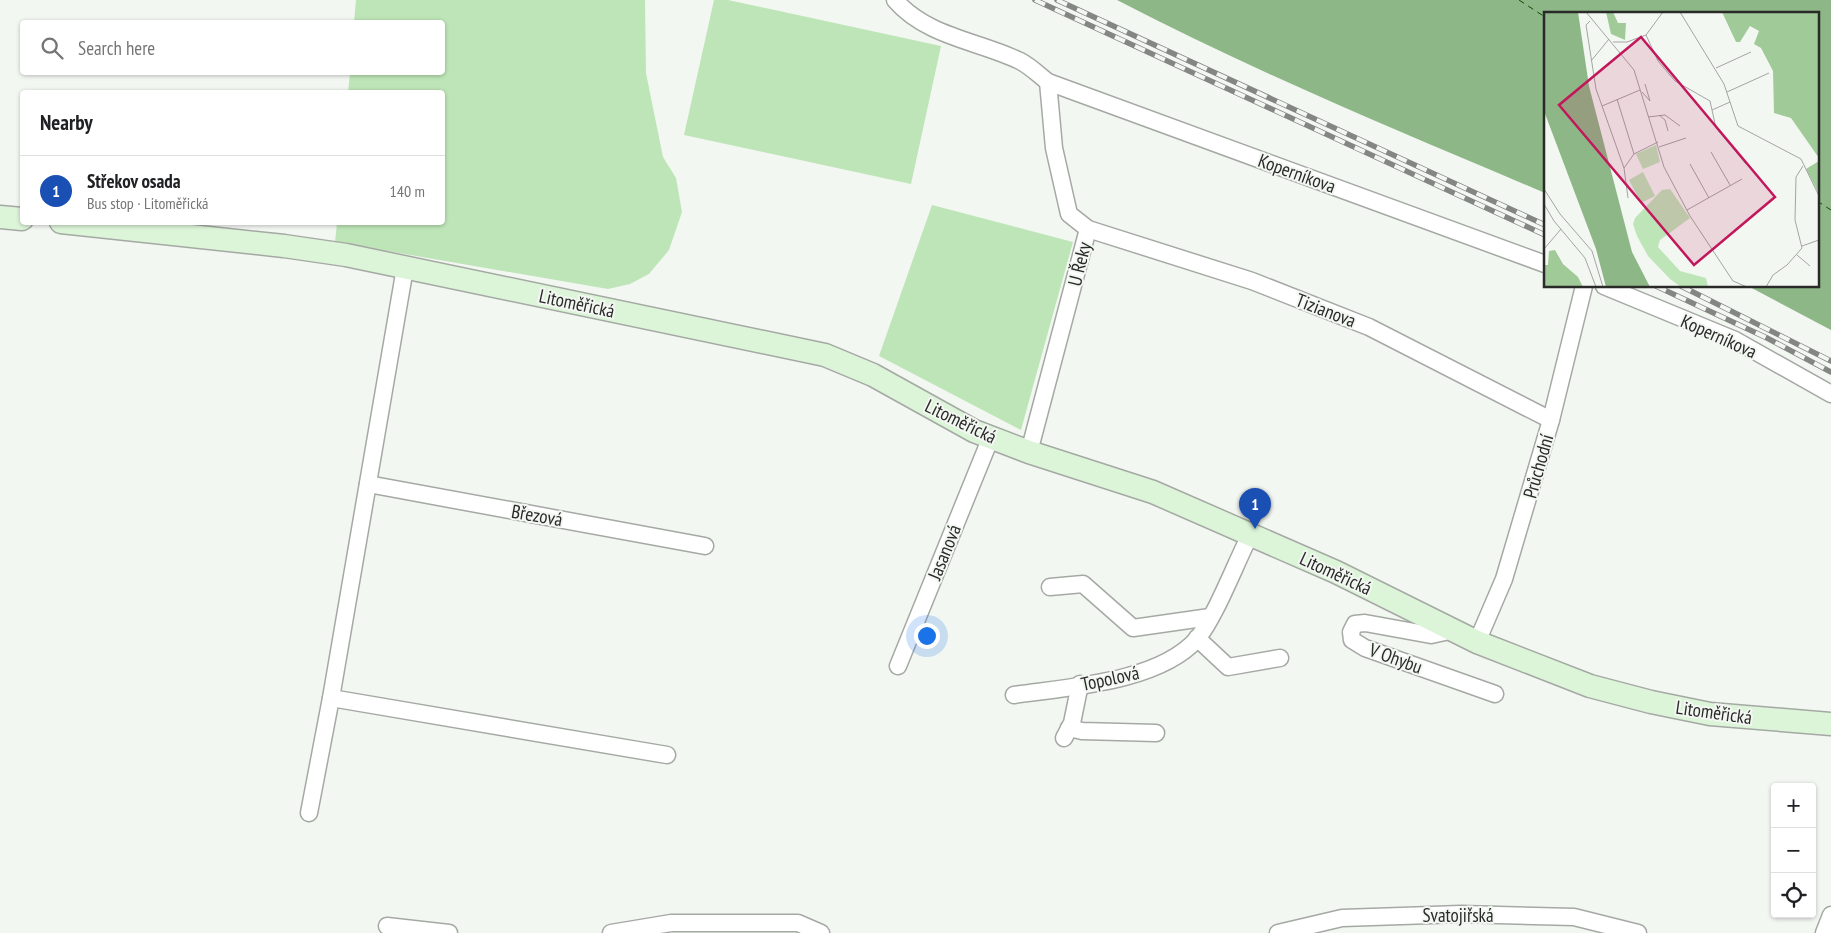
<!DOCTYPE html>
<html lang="en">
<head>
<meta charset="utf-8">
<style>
  :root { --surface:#fff; --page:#f6f6f6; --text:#202124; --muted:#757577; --line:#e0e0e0; --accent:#7f62dd }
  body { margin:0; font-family:"PT Sans Narrow",sans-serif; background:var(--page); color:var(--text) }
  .controls { position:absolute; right:15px; bottom:15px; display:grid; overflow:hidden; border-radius:5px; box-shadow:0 1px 4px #0004 }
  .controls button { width:45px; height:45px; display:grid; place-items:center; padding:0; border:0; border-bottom:1px solid var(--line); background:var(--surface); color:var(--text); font:25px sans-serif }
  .you { position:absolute; left:926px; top:635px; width:18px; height:18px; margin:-12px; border:4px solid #fff; border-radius:50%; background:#1a73e8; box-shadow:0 0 0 8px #1a73e833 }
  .badge { display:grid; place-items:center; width:32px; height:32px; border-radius:50%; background:var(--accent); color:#fff; font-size:16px; font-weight:700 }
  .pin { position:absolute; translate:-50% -41px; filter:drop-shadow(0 1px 2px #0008) }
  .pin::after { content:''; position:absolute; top:26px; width:18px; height:15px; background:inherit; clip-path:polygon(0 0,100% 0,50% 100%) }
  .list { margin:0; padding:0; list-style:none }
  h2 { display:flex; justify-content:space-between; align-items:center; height:65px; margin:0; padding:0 20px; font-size:21px }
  h2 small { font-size:16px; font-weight:400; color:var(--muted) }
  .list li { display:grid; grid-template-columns:32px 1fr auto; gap:15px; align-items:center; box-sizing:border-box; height:70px; padding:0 20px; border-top:1px solid var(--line) }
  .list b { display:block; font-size:19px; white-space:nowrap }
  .list p { margin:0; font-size:16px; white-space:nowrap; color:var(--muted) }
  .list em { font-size:16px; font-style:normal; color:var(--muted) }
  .icon { flex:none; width:28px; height:28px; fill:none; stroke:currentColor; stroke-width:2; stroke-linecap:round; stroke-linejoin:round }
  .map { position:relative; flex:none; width:1831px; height:933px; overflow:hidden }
  .search { position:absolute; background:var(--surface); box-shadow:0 1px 4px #0004; left:20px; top:20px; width:425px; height:55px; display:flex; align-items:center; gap:12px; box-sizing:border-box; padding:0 18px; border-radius:5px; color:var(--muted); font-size:19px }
  .panel { position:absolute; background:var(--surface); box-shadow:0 1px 4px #0004; left:20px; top:90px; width:425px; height:135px; border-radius:5px }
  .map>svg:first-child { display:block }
  .green { fill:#bee5b7 }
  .water { fill:#8db786 }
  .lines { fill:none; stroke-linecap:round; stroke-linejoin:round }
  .ferry { stroke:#0f4803; stroke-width:1; stroke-dasharray:6 5; stroke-linecap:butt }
  .street-casing { stroke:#a5a9a4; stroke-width:19 }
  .secondary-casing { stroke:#a5a9a4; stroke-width:25 }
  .street { stroke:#fff; stroke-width:16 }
  .secondary { stroke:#dcf4d8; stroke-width:22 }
  .rail-casing { stroke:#838682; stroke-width:5.5 }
  .rail { stroke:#f3f7f2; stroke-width:4; stroke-dasharray:11; stroke-linecap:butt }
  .labels { text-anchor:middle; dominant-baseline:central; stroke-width:4; stroke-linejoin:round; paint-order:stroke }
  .street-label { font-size:19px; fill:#2a2b29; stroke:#f3f7f2 }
  .inset-river { fill:none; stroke:#8db786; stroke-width:2.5 }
  .inset-road { fill:none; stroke:#a3a5a2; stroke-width:1 }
  .view { fill:#c2185b; fill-opacity:0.15; stroke:#c2185b; stroke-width:2.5 }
  .inset-edge { fill:none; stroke:#2a2b29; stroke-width:2.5 }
</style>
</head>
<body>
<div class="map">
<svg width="1831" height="933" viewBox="0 0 1831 933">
  <rect width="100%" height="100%" fill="#f3f7f2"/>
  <!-- green -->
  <g class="green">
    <polygon points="356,0 645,0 646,73 663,157 676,178 682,212 669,250 649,274 630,284 608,289 335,242 337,223 442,222 442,92 348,92 350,73 442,72 442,22 354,22"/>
    <polygon points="714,0 728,0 941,46 911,184 684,135"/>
    <polygon points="932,205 1073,242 1021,430 879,356"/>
  </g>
  <!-- water -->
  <path class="water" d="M 1117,0 L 1831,0 L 1831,330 L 1748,286 L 1817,286 L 1817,14 L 1545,14 L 1545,193 C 1401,132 1255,72 1117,0 Z"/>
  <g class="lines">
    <!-- ferry -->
    <g class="ferry">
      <polyline points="1519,0 1545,17"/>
      <polyline points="1817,201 1831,210"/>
    </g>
    <defs>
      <g id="street">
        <path d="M 895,0 C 927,37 979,41 1020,61 C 1030,66 1039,75 1048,82 L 1545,264"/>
        <polyline points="1088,229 1252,281 1369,327 1551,420"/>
        <polyline points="1604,286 1735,340 1831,394"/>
        <polyline points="1029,452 1088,229 1069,214 1054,148 1048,82"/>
        <polyline points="368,484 705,546"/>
        <polyline points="1050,587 1083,584 1133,628 1210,617"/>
        <polyline points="1454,630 1431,635 1365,623 1355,624 1351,632 1352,640 1365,648 1495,694"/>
        <polyline points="1197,638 1228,667 1280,658"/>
        <polyline points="1477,642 1504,579 1551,420 1584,286"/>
        <polyline points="898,666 991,437"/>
        <path d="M 1014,695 C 1069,687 1159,682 1197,639 C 1216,616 1236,562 1251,533"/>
        <polyline points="331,698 667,755"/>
        <polyline points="1069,728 1082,731 1156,733"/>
        <polyline points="1064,738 1072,723 1080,684"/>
        <polyline points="309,813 331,698 405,268"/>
        <polyline points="387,926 449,933"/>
        <polyline points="611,933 671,923 798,923 821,933"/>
        <polyline points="1278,933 1342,918 1461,914 1574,917 1638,933"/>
        <polyline points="1824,933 1831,915"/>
      </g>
      <g id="secondary">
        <polyline points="0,217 22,219"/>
        <polyline points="61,222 284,246 346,255 825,355 873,375 974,431 1029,452 1153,492 1336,572 1477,642 1590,686 1651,702 1710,714 1831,724"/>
      </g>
    </defs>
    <!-- street casing -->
    <use href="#street" class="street-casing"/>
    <!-- secondary casing -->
    <use href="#secondary" class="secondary-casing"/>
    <!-- street -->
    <use href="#street" class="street"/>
    <!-- secondary -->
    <use href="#secondary" class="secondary"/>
    <defs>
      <g id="rail">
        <polyline points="1035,0 1545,235"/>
        <polyline points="1057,0 1545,225"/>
        <polyline points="1656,286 1767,338 1831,372"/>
        <polyline points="1681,286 1831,361"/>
      </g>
    </defs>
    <!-- rail casing -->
    <use href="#rail" class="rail-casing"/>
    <!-- rail -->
    <use href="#rail" class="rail"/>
  </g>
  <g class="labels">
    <!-- street labels -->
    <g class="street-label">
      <text transform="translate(1297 173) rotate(20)">Koperníkova</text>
      <text transform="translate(1079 264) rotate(-76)">U Řeky</text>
      <text transform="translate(577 303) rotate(12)">Litoměřická</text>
      <text transform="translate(1326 310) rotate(21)">Tizianova</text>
      <text transform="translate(1719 336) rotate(24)">Koperníkova</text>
      <text transform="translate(961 421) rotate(26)">Litoměřická</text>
      <text transform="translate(1538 466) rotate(-74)">Průchodní</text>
      <text transform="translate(537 515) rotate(10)">Březová</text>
      <text transform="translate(944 552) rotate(-68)">Jasanová</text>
      <text transform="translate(1336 573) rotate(25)">Litoměřická</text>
      <text transform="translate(1396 658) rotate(20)">V Ohybu</text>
      <text transform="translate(1110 678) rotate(-12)">Topolová</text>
      <text transform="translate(1714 712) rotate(8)">Litoměřická</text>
      <text x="1458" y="915">Svatojiřská</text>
    </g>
  </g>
  <!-- overview -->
  <g transform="translate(1544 12)">
    <rect width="275" height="275" fill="#f3f7f2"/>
    <path d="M 112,133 L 116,150 L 99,157 L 92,142 ZM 99,160 L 111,184 L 97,191 L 85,168 ZM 126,177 L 146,206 L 116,228 L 114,235 L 136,259 L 162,266 L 164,275 L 137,275 L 126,267 L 104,244 L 93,224 L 89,212 L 91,206 L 118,178 Z" fill="#bee5b7"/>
    <path d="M 62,0 L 69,0 L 74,11 L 82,11 L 81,28 L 67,22 ZM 178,0 L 275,0 L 275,146 L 247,106 L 230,101 L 229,59 L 217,36 L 210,32 L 215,19 L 206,14 L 196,30 L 192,30 ZM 275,149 L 275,182 L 262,157 ZM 11,238 L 19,252 L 34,265 L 39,275 L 0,275 L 0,253 L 4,253 L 5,239 Z" fill="#a0ca98"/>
    <path d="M 0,0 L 34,0 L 45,74 L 88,240 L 106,275 L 62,275 L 52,237 L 0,99 Z" fill="#8db786"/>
    <path class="inset-river" d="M 23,0 L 40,134 L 62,219 L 82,275"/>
    <path class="inset-road" d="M 42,0 L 90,58 L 120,155 L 146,204 L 189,269 L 203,275M 136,0 L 180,72 L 194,114 L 257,147 L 275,184M 46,9 L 42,13 L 52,77 L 80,156 L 84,186M 102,23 L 114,49 L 131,69 L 166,89 L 172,116 L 202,152M 69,30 L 83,30 L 102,23 L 119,0M 47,49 L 65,27M 172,56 L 207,40M 98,80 L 106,89 L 101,72M 183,80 L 225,61M 73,87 L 90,142M 58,94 L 96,78M 168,98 L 186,90M 115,103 L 121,108 L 124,119M 104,105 L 121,103 L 136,114M 115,135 L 142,126M 167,140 L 186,173M 146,152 L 165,186M 80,156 L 90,142 L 114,130M 0,177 L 16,202 L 48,239 L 59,275M 0,192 L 10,209 L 41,246 L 52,275M 143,198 L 198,167M 258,234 L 275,228M 0,237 L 17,217M 253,243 L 266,254M 222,275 L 229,263 L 243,253 L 258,236 L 251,208 L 252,165 L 259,154"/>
    <path class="view" d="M 97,25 L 231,185 L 150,253 L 15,93 Z"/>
    <rect width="275" height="275" class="inset-edge"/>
  </g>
</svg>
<div class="controls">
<button>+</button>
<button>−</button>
<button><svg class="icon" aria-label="locate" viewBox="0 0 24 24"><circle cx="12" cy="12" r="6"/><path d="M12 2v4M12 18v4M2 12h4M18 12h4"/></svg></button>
</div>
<div class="you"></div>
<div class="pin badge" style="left:1255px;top:529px;background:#1a4fb4">1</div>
<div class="search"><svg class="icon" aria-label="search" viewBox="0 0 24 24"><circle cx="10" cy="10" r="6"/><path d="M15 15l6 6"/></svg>Search here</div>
<section class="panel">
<h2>Nearby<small></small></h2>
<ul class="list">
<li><span class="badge" style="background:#1a4fb4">1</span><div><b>Střekov osada</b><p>Bus stop · Litoměřická</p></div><em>140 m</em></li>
</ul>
</section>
</div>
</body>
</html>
